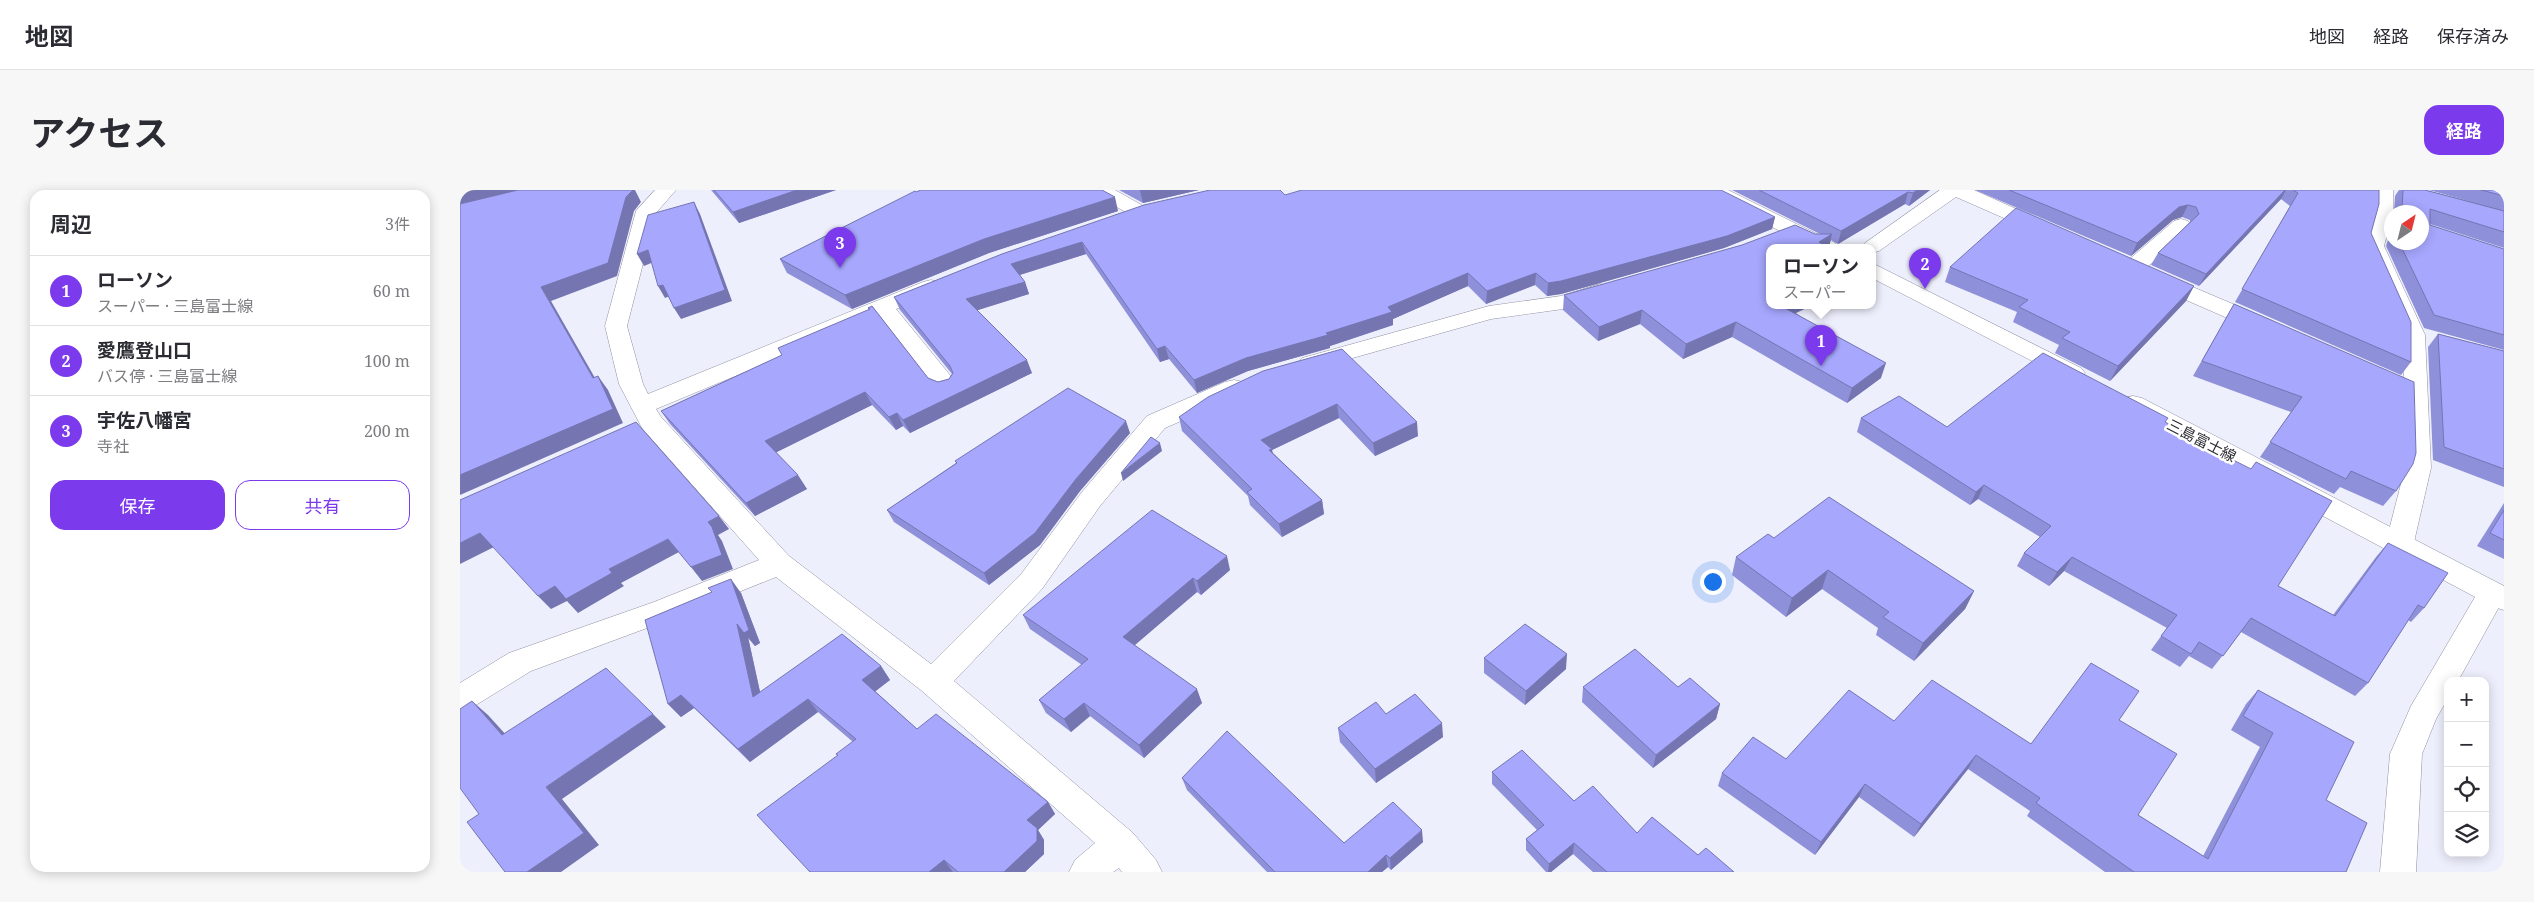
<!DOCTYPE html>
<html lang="ja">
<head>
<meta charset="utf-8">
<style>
  :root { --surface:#fff; --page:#f7f7f7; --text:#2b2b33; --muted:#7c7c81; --line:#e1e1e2; --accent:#7c3aed }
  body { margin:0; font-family:"Noto Serif","Noto Sans JP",serif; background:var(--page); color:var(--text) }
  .controls { position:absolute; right:15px; bottom:15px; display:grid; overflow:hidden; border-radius:10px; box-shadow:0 2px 12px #0003 }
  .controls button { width:45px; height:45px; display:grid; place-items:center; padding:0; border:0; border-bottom:1px solid var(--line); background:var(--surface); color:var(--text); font:25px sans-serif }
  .compass { position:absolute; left:1924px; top:15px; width:45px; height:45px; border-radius:50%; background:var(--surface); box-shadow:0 2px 12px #0003; rotate:35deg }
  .you { position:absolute; left:1252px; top:391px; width:18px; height:18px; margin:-12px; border:4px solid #fff; border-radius:50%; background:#1a73e8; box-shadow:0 0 0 8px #1a73e833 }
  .badge { display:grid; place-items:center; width:32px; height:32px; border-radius:50%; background:var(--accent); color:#fff; font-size:16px; font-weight:700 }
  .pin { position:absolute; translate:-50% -41px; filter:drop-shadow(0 1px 2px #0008) }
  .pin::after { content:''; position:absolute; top:26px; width:18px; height:15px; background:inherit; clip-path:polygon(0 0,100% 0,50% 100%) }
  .popup { position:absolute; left:1306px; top:54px; width:110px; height:65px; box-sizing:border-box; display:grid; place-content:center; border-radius:10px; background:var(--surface); filter:drop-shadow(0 1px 4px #0005); font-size:16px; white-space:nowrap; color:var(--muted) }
  .popup b { font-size:19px; color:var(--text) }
  .popup::after { content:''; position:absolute; left:50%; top:100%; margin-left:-10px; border:10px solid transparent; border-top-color:var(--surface) }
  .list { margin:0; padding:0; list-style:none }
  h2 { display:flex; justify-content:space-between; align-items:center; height:65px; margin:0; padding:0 20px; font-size:21px }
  h2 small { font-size:16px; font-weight:400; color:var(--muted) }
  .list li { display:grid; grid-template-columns:32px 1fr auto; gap:15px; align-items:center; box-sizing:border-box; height:70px; padding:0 20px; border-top:1px solid var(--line) }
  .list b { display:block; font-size:19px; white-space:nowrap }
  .list p { margin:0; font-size:16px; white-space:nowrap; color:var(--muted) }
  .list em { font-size:16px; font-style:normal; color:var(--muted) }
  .actions { display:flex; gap:10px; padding:15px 20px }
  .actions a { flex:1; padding:11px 0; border:1px solid var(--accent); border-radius:15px; text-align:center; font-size:18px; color:var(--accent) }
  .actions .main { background:var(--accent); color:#fff }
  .icon { flex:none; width:28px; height:28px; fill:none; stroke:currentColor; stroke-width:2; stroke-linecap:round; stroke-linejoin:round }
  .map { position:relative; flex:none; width:2044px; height:682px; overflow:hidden; border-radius:15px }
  header { display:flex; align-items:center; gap:30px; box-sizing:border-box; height:70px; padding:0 25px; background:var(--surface); border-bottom:1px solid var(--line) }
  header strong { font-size:24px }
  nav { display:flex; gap:28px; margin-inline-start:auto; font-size:18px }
  .intro { display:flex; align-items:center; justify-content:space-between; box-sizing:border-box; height:120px; padding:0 30px }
  h1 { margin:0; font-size:35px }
  .button { padding:12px 22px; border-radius:15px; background:var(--accent); color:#fff; font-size:18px; font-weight:700 }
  main { display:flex; gap:30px; padding:0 30px }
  aside { flex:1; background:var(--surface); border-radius:15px; box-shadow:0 2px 12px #0003 }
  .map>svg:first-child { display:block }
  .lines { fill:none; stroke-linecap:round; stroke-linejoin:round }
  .minor-casing { stroke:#8f90a0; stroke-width:1 }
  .primary-casing { stroke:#8f90a0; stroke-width:1 }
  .minor { fill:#fff; fill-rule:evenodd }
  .primary { fill:#fff; fill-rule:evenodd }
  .wall { fill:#8f90da }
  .shaded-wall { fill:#7475b1 }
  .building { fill:#a6a7fd; stroke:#7475b1 }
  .labels { text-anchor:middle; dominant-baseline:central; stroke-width:5; stroke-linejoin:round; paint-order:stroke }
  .street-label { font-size:15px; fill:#2a2b31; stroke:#fff }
</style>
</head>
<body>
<header>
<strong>地図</strong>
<nav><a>地図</a><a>経路</a><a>保存済み</a></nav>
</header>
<div class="intro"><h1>アクセス</h1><a class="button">経路</a></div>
<main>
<aside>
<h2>周辺<small>3件</small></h2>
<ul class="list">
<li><span class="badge">1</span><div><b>ローソン</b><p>スーパー · 三島富士線</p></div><em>60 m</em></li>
<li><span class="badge">2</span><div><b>愛鷹登山口</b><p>バス停 · 三島富士線</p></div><em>100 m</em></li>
<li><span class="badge">3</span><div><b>宇佐八幡宮</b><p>寺社</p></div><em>200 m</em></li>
</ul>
<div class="actions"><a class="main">保存</a><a>共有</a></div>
</aside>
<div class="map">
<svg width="2044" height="682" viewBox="0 0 2044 682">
  <rect width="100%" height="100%" fill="#eeeffd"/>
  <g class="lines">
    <defs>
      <g id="minor">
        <polygon points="195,0 216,0 196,23 167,136 183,194 188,204 463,92 471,90 479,92 482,97 479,102 436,119 494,190 497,195 494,200 485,203 476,200 419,126 196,219 201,227 329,366 471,474 562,383 622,302 687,226 765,192 774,190 783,192 786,198 783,204 705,238 640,316 582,399 494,491 673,643 696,670 702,682 662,682 659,678 653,682 609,682 615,670 635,653 462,501 316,387 214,428 71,481 11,518 0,522 0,493 49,463 194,412 299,370 182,238 159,194 145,136 176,21"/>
        <polygon points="630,0 655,0 687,18 690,22 687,26 673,26 633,4"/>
        <polygon points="1480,0 1514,0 1592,35 1595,39 1592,43 1585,45 1578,43 1496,7 1419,61 1412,63 1412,57 1402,57 1405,53"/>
        <polygon points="1913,0 1933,0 1933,22 1924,56 1965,145 1971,278 1954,352 1950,359 1940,362 1930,359 1926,352 1945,278 1943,145 1904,56 1913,27"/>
        <polygon points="1721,29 1728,31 1731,35 1728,39 1681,83 1673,84 1665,83 1662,78 1665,73 1714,31"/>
        <polygon points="1695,81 1813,131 1816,136 1813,141 1805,143 1797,141 1687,93 1684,88 1687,83"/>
        <polygon points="1140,94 1148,96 1151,101 1148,106 1103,119 1031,129 850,180 842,178 838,173 842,168 1029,116 1101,106"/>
        <polygon points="2032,392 2042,395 2044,408 1998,491 1988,491 1988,508 1976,529 1962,564 1956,682 1920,682 1930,564 1951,516 2022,395"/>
      </g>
      <g id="primary">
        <polygon points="1243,0 1268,0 1375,53 1378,57 1352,57 1246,4"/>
        <polygon points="1412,73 1621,178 1625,183 1621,188 1613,191 1605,188 1412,88"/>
        <polygon points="1673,206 1682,208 2044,396 2044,420 2034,417 1664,220 1661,214 1664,208"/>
      </g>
    </defs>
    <!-- minor casing -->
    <use href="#minor" class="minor-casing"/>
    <!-- primary casing -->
    <use href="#primary" class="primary-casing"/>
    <!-- minor -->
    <use href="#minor" class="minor"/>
    <!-- primary -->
    <use href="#primary" class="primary"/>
  </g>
  <!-- wall -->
  <g class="wall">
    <polygon points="251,0 376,0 279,33"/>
    <polygon points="659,0 739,0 683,13"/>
    <polygon points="1272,0 1470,0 1449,16 1445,14 1378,54 1371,50 1369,57 1336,123 1421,188 1387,213 1272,147 1223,169 1180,134 1138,151 1103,120 1104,105 1355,44 1360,44"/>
    <polygon points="1515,0 1919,0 1911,43 1951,172 1941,185 1775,112 1830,16 1821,9 1739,96 1691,75 1698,63 1730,32 1730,30 1722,27 1713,30 1671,66"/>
    <polygon points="1939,0 1965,0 2012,12 1969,0 2044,0 2044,58 1970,34 1970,35 2044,59 2044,160 1964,138 1926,56 1932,39 1932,52 1962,52 1962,22 1934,22 1935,6"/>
    <polygon points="456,2 658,21 529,63 392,119 327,83 320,69"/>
    <polygon points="825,5 1315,27 1312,39 1264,58 1101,104 1087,106 1075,95 1026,114 1008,96 933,129 933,135 870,156 870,158 788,181 737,203 709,169 700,172 626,64 560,85 565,92 569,104 517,120 572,183 450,243 443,236 436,240 412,215 316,262 347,299 295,326 210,234 201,221 322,165 409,120 408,118 412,116 468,188 478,192 489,189 492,184 440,120 434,107 542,64"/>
    <polygon points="1490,77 1734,96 1726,111 1650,191 1595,163 1599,155 1553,132 1557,122 1485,92"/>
    <polygon points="1774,114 1936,301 1923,316 1880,297 1874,304 1800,267 1831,222 1733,186"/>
    <polygon points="1978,144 2044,161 2044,297 1973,270 1968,157"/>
    <polygon points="882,159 958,246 915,266 879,228 812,260 813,263 862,310 864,324 822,347 790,315 788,306 722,241 719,227"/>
    <polygon points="1401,228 1487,237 1706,233 1722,241 1721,244 1818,396 1873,425 1916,367 1928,353 1964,418 1951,432 1948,430 1908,493 1895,506 1781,442 1752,479 1729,466 1720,477 1691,460 1707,438 1604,381 1589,396 1557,376 1564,363 1580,347 1518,309 1510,315 1397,242"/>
    <polygon points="670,243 620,301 580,355 529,395 434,332 427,320 496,273 495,271"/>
    <polygon points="2044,313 2044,369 2017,356"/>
    <polygon points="1314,348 1514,401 1505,419 1454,471 1416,445 1418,438 1362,399 1326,427 1272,385 1276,367"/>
    <polygon points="770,380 741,405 737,402 674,455 742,513 684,568 630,526 611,542 586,523 579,510 622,475 570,439 563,425"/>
    <polygon points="281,403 300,453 295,456 288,447 300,502 421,476 430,490 415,501 457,539 588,612 595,624 578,640 584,650 584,664 565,682 350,682 378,566 393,552 358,522 290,572 234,518 221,527 208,514"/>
    <polygon points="1024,468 1106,479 1065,515 1024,483"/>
    <polygon points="1123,497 1218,497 1260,514 1256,529 1193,578 1122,512"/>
    <polygon points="1798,500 1866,610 1886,682 1645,682 1567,626 1570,621 1508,579 1454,647 1399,607 1355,665 1258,596 1262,583 1326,569 1434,531 1571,554 1659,530 1678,625 1743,666 1800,557 1771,540 1786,514"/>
    <polygon points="926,524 983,547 916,593 880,552 878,538"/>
    <polygon points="1032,582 1114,611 1177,643 1238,665 1274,682 1133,682 1113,664 1091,682 1086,682 1066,660 1066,649 1077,640 1032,594"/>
    <polygon points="722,588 884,653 963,652 931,680 928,677 922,682 807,682 727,600"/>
  </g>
  <!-- shaded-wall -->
  <g class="shaded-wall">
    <polygon points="0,0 59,0 0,14"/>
    <polygon points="173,0 175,0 181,12 174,21 157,86 91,111 143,202 133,188 81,97"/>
    <polygon points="337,0 376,0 279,33 273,22"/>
    <polygon points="680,0 739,0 683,13"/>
    <polygon points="1457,0 1470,0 1449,16 1453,3"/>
    <polygon points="1825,0 1826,0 1821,9 1739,96 1746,84"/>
    <polygon points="1448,2 1445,14 1378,54 1381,41"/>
    <polygon points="655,7 658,21 529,63 392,119 385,105 524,49"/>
    <polygon points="234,12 240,24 272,111 221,129 214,118"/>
    <polygon points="1728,15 1722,27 1713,30 1671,66 1677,53 1719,17"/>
    <polygon points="1315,27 1312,39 1264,58 1101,104 1087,106 1088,93"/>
    <polygon points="1372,44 1369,57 1358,57 1359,52"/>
    <polygon points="622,52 626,64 556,86 551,74"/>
    <polygon points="188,60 196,71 184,76 177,64"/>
    <polygon points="1008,83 1008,96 933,129 933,135 870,156 870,158 788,181 737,203 734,190 786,168 866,143"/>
    <polygon points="1076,83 1075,95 1026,114 1027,101"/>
    <polygon points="565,92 569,104 512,122 506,109"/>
    <polygon points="203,95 210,106 205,108 198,96"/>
    <polygon points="1734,96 1726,111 1650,191 1658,176"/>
    <polygon points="1327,115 1353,115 1319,131 1323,117"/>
    <polygon points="1182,120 1180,134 1138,151 1139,137"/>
    <polygon points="1276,132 1272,147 1223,169 1226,154"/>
    <polygon points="705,156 709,169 700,172 697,159"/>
    <polygon points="567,170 572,183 450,243 443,230"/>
    <polygon points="1426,173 1421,188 1387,213 1392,198"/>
    <polygon points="138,186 148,200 163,233 0,305 0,285"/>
    <polygon points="405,202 412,215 313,264 305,251"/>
    <polygon points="877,214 879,228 812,260 814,273 801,250"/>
    <polygon points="437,223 443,236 436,240 429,227"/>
    <polygon points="666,231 670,243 620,301 580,355 529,395 524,383 616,289"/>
    <polygon points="957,232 958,246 915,266 913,253"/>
    <polygon points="700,253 702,261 663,291 661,283"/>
    <polygon points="338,285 347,299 295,326 286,313"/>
    <polygon points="1524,295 1518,309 1510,315 1516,302"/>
    <polygon points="862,310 864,324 822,347 819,334"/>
    <polygon points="259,326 269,339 258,345 262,351 273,379 242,391 231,377 248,332"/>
    <polygon points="20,343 34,357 0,374 0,353"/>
    <polygon points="208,349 219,362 161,393 164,396 118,423 107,411 91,419 78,406 95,396 149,379"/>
    <polygon points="767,366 770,380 741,405 737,391"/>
    <polygon points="1612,367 1604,381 1589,396 1597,382"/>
    <polygon points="1368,380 1362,399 1326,427 1332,408"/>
    <polygon points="733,388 737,402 668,461 663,447"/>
    <polygon points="271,389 281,403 300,453 295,456 284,443"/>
    <polygon points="1514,401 1505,419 1454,471 1463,453"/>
    <polygon points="277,434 288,447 304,520 293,507"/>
    <polygon points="1107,464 1106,479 1065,515 1066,501"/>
    <polygon points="421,476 430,490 412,504 402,490"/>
    <polygon points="737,499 742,513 684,568 679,555"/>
    <polygon points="221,505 234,518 221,527 208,514"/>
    <polygon points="348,509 358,522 290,572 278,559"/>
    <polygon points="12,511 28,525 58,558 42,545"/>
    <polygon points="624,513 630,526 611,542 604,529"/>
    <polygon points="1260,514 1256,529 1193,578 1196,565"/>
    <polygon points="193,524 206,537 102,609 139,655 101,682 67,682 86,597"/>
    <polygon points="982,533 983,547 916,593 915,579"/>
    <polygon points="1516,565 1508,579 1454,647 1461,634"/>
    <polygon points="1405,594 1399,607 1355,665 1361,652"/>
    <polygon points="588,612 595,624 578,640 584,650 584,664 565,682 544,682 567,630"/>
    <polygon points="962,640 963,652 931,680 930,668"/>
    <polygon points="1114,653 1113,664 1091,682 1088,682 1089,674"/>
    <polygon points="926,665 928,677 922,682 908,682"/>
    <polygon points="484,670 493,682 469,682"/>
  </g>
  <!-- building -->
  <g class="building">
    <polygon points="58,0 173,0 166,7 148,73 81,97 133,188 138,186 153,219 0,285 0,14"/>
    <polygon points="254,0 337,0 273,22"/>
    <polygon points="461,0 642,0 655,7 524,49 385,105 320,69 455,1 456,2"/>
    <polygon points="750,0 820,0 825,5 842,0 1261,0 1315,27 1267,46 1101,91 1088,93 1076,83 1027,101 1008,83 928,117 932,122 866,143 868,145 786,168 734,190 705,156 697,159 622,52 551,74 565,92 506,109 567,170 443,230 437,223 429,227 405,202 305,251 338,285 286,313 201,221 322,165 318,158 410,119 408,118 412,116 468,188 478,192 489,189 493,183 490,176 434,107 542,64 684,15"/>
    <polygon points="1299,0 1457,0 1453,3 1448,2 1381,41"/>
    <polygon points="1549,0 1825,0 1746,84 1698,63 1739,24 1736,17 1728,15 1719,17 1677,53"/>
    <polygon points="1833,0 1919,0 1919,14 1911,43 1951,132 1951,172 1782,99 1838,3"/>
    <polygon points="1943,0 1965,0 2044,21 2044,42 1970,19 1970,35 2044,59 2044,145 1974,125 1939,52 1962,52 1962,22 1941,22 1942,20"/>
    <polygon points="2021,0 2044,0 2044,6"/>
    <polygon points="234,12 265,100 214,118 203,95 198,96 188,60 177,64 188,25"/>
    <polygon points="1556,18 1734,96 1658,176 1602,148 1610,142 1559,117 1568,110 1490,77"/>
    <polygon points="1335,35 1355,44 1372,44 1359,52 1367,57 1310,57 1310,115 1327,115 1323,117 1426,173 1392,198 1276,132 1226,154 1182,120 1139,137 1104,105 1282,55"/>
    <polygon points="1774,114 1954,192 1956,263 1953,274 1936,301 1891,281 1886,289 1810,252 1842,207 1742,171"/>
    <polygon points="1978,144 2044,161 2044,279 1984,257"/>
    <polygon points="882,159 957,232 913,253 877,214 801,250 812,259 809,260 862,310 819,334 787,302 792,299 719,227 748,207 803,181"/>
    <polygon points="1583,163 1708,228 1705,232 1722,241 1720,243 1791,279 1796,272 1872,311 1818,396 1875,426 1928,353 1988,383 1964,418 1958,415 1908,493 1791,428 1763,466 1739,452 1731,464 1701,446 1717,425 1612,367 1597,382 1564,363 1591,336 1524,295 1516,302 1401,228 1439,206 1487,237"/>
    <polygon points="608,198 666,231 616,289 575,343 524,383 427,320 497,273 495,271"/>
    <polygon points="176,232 259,326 248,332 252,337 262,365 231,377 208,349 149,379 152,383 106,409 95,396 78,406 20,343 0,353 0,310"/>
    <polygon points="691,247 700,253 661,283"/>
    <polygon points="1369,307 1514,401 1463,453 1423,427 1429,422 1368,380 1332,408 1276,367 1308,344 1314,348"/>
    <polygon points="692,320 767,366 737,391 733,388 663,447 737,499 679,555 624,513 604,529 579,510 628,469 563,425"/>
    <polygon points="2044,320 2044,350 2030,343"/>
    <polygon points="271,389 289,440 284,443 277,434 293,507 382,444 421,476 402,490 457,539 476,524 588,612 567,630 577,638 577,651 544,682 498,682 484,670 469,682 350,682 297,625 378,565 376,564 396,549 348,509 278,559 221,505 208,514 185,430 252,402 248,398"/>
    <polygon points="1065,434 1107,464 1066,501 1024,468"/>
    <polygon points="1175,459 1218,497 1230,488 1260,514 1196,565 1123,497"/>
    <polygon points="1631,473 1679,501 1659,530 1717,564 1678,625 1748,669 1813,543 1783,526 1798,500 1894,552 1866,610 1907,633 1886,682 1674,682 1576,613 1580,608 1516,565 1461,634 1405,594 1361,652 1262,583 1293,547 1326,569 1389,500 1434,531 1472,490 1571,554"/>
    <polygon points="146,478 193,524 86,597 124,643 67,682 45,682 7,632 19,624 0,598 0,519 12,511 42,545"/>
    <polygon points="955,504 982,533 915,579 878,538 916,512 926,524"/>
    <polygon points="767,541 884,653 933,612 962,640 930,668 926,665 908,682 815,682 722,588"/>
    <polygon points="1062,560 1114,611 1133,596 1177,643 1192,627 1238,665 1246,658 1274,682 1147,682 1114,653 1089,674 1066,649 1084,635 1032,582"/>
  </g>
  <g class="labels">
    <!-- street labels -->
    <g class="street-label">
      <text transform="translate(1742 250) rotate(27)">三島富士線</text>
    </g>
  </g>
</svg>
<div class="controls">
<button>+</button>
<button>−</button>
<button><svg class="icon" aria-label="locate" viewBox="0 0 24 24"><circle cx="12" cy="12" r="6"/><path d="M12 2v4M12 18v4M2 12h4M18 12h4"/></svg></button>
<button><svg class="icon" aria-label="layers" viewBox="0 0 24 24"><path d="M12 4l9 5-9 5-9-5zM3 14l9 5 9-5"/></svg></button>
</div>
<svg class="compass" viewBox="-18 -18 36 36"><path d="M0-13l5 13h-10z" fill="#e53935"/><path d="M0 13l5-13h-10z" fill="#7c7c81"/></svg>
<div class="you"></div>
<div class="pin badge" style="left:1361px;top:176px">1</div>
<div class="popup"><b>ローソン</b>スーパー</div>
<div class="pin badge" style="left:1465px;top:99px">2</div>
<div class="pin badge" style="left:380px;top:78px">3</div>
</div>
</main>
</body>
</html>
